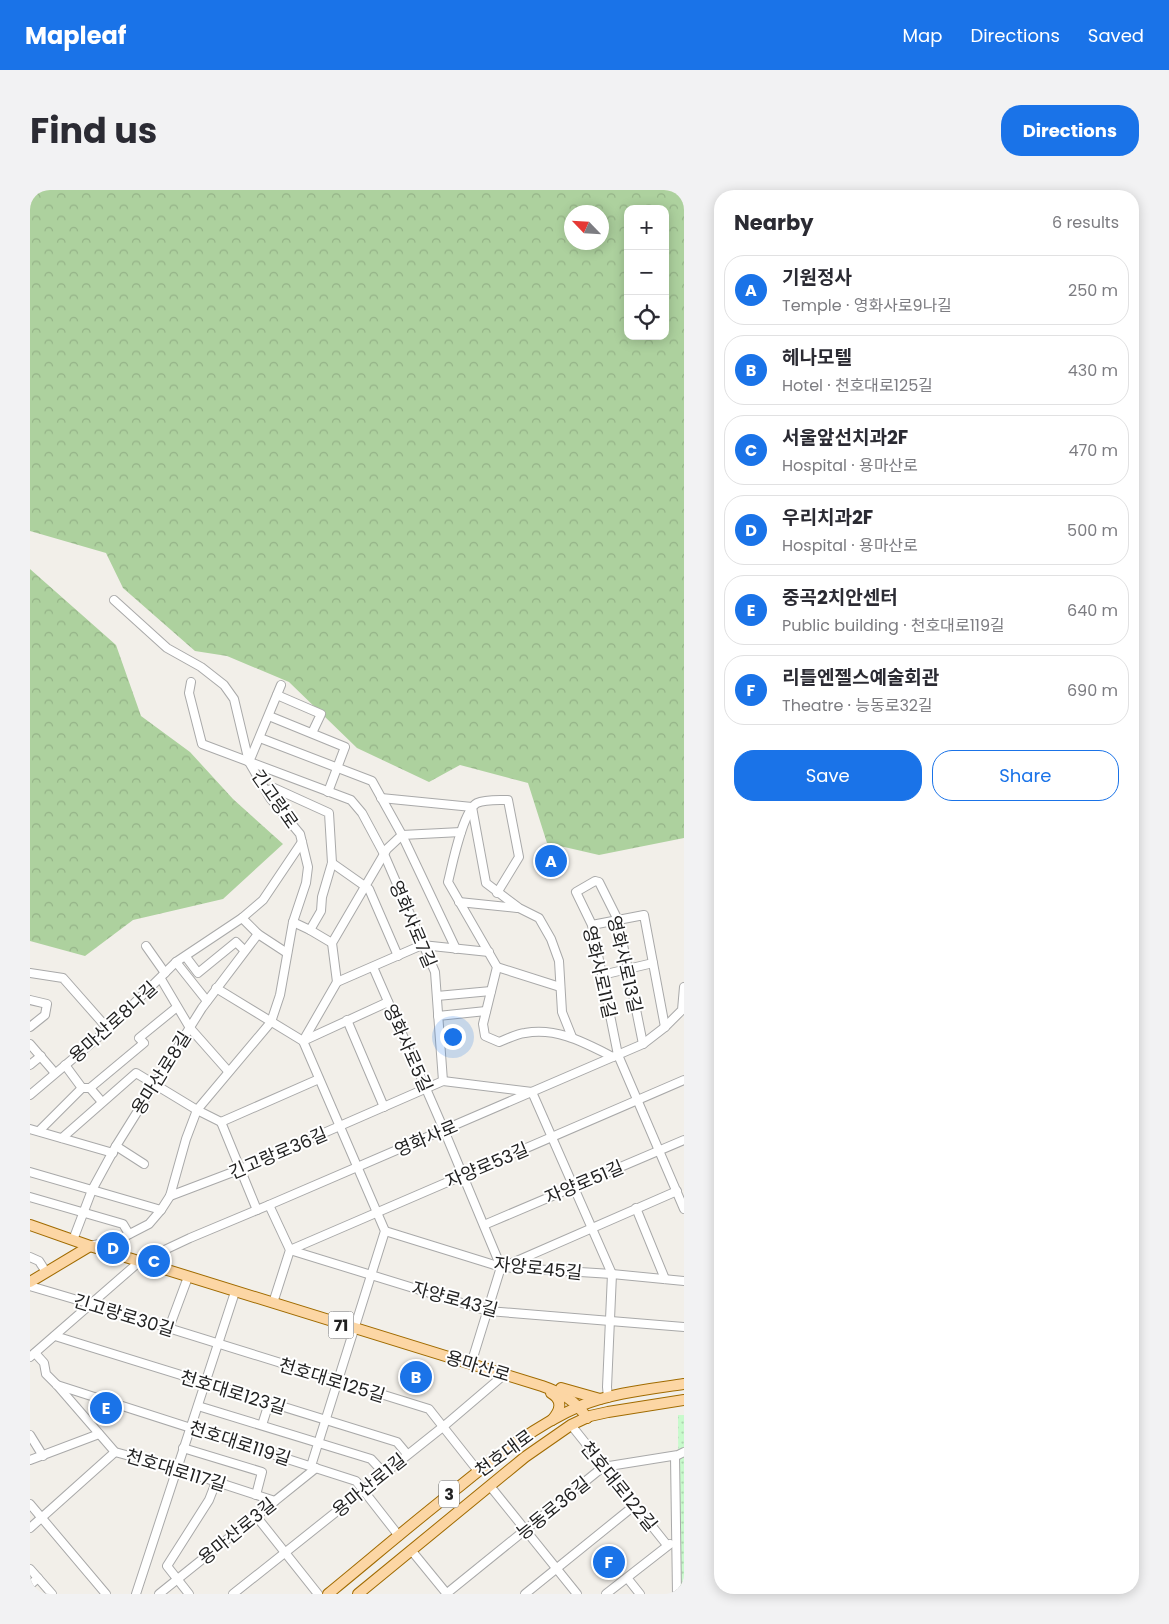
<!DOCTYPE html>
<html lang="en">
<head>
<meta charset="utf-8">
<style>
  :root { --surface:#fff; --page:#f2f2f3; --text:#2b2b33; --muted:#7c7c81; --line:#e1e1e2; --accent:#1a73e8 }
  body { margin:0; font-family:Poppins,"Noto Sans KR",sans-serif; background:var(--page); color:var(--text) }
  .controls { position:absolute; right:15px; top:15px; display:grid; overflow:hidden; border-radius:10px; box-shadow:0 2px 12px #0003 }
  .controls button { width:45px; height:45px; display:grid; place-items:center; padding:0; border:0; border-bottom:1px solid var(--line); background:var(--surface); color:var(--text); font:25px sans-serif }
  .compass { position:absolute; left:534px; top:15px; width:45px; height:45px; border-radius:50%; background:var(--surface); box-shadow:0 2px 12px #0003; rotate:295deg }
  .you { position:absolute; left:422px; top:846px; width:18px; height:18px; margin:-12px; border:4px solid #fff; border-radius:50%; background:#1a73e8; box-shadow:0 0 0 8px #1a73e833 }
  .badge { display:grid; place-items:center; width:32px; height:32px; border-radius:50%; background:var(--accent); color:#fff; font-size:16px; font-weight:700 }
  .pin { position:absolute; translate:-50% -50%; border:2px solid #fff; box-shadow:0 1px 5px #0006 }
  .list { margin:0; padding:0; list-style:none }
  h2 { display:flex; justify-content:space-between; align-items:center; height:65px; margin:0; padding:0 20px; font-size:21px }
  h2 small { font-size:16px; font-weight:400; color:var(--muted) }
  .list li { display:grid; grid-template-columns:32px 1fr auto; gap:15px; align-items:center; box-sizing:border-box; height:70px; margin:0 10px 10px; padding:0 10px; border:1px solid var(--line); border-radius:20px }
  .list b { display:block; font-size:19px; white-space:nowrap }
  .list p { margin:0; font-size:16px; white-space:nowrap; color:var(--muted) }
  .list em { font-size:16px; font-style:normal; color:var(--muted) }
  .actions { display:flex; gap:10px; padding:15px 20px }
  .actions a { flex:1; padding:11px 0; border:1px solid var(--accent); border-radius:20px; text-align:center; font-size:18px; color:var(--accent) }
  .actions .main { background:var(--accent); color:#fff }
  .icon { flex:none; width:28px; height:28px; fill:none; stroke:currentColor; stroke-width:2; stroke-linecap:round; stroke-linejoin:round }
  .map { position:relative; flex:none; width:654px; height:1404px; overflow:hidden; border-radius:20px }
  header { display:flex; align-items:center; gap:30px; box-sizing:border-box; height:70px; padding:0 25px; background:var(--accent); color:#fff }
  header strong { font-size:24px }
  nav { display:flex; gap:28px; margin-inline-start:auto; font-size:18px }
  .intro { display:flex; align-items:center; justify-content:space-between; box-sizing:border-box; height:120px; padding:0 30px }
  h1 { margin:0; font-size:35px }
  .button { padding:12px 22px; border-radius:20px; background:var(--accent); color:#fff; font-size:18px; font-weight:700 }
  main { display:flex; gap:30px; padding:0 30px }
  aside { flex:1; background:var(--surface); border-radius:20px; box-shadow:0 2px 12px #0003 }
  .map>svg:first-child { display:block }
  .forest { fill:url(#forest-crowns); fill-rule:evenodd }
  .park { fill:url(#park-dots) }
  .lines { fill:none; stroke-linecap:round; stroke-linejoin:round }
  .minor-casing { stroke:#a9a9a9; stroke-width:10 }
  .major-casing { stroke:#a06b00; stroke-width:12 }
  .minor { stroke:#fff; stroke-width:8 }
  .major { stroke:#fcd6a4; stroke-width:10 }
  .labels { text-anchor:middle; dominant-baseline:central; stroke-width:4; stroke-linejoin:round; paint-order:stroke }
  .shield { fill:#fff; stroke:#646464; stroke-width:1 }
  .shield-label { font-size:16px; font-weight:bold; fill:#222 }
  .street-label { font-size:18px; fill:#222; stroke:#fff }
</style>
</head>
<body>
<header>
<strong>Mapleaf</strong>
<nav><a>Map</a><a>Directions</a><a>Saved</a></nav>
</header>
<div class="intro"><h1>Find us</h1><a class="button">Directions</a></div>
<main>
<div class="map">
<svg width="654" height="1404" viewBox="0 0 654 1404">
  <defs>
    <pattern id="forest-crowns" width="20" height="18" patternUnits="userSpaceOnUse" patternTransform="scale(1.25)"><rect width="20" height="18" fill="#add19e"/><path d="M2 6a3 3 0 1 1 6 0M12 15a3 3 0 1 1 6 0" fill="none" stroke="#95b388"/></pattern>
    <pattern id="park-dots" width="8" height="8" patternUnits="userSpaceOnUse" patternTransform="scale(1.25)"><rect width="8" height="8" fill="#c8facc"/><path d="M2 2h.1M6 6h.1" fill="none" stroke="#acd6af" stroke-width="1.8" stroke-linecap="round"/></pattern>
  </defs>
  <rect width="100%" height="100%" fill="#f2efe9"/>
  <!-- forest -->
  <g class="forest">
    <path d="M 0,0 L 654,0 L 654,648 L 569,665 L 517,653 L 498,593 L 430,575 L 399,592 L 327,558 L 259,492 L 197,466 L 165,461 L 93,398 L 76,363 L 0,341 ZM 598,19 L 635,19 L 635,146 L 598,146 ZM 542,22 L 572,22 L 572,52 L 542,52 Z"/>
    <polygon points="0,379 86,455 111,526 160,562 203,609 253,654 193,709 103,730 55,766 0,751"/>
  </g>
  <!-- park -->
  <polygon class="park" points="648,1225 654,1225 654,1404 649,1404"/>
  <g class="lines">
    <defs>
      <g id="minor">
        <polyline points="161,492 159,503 172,554 321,610 332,623 354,664 405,782 413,891"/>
        <polyline points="247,505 291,524 282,543"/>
        <polyline points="239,526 315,557 298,602"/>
        <polyline points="230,548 342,591 372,645 426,759"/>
        <polyline points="219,572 251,495"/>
        <polyline points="236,601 244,598 299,623 302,673 292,707 291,721 280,740"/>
        <polyline points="351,608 442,617"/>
        <polyline points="442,617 456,693 489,718 509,728 521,749 529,771 532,822 542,847"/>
        <polyline points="302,673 339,699 368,766"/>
        <path d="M 467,703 L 489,667 L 478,610 C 470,610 455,609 447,613 C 433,620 422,676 418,692 L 467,777 L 453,834 L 455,846 L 469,852 C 477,849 486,844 495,843 C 527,837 555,853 583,867"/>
        <polyline points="429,712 487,718"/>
        <polyline points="212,728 228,744 257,763"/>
        <polyline points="263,732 280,740 302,753"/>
        <polyline points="562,735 614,725 635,837"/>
        <polyline points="116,756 135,783"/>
        <polyline points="156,767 168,783 206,752 214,760"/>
        <polyline points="146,772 177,811"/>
        <polyline points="343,777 414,940 471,1077 441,1174"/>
        <polyline points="467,777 530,797"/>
        <polyline points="0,783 33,788 78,839"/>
        <polyline points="572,785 623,773"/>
        <polyline points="131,789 160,838 198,881"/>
        <polyline points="307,792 392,755 459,762"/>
        <polyline points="186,798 273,851 355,1041 281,1276"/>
        <polyline points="407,806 461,801"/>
        <polyline points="0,810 17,814 15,825 0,837"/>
        <polyline points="408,826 456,821"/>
        <polyline points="317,830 354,917"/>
        <polyline points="273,851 307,792 302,753 357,659 372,645 431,642"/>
        <polyline points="273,851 358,812"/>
        <polyline points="0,854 25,883"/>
        <polyline points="613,854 588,730 569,692 565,691 546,702 562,735 588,865 654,1019"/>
        <polyline points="0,875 11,866"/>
        <polyline points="35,875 52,898"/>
        <polyline points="413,891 502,902 582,1084 577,1197 578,1208"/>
        <polyline points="60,898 72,912"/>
        <polyline points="0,905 78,839 146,772 212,728 233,710 272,652"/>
        <polyline points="191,932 289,889"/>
        <polyline points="191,932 227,1020"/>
        <polyline points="0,939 83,963"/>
        <polyline points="9,941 52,898 60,898 114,853 109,848 147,817"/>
        <polyline points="32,948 106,883 167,920 191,932"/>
        <polyline points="86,956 114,974"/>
        <polyline points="0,982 131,1020"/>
        <polyline points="140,1006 211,979 413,891"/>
        <polyline points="0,1007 93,1034 99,1044"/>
        <polyline points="239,1015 260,1060 243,1113"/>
        <polyline points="606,1018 635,1089"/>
        <polyline points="454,1035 654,950"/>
        <polyline points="355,1041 471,1077 582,1084 654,1091"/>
        <polyline points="43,1050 62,1000 86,956 172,818 228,744"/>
        <polyline points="60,1056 88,1050 119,1034 131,1020 140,1006 156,949 167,920 241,832 250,805 263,732 276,693 278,677 270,644 240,608 219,572 204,509 194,495 171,477 137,458 84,410"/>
        <polyline points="260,1060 654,890"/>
        <polyline points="260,1060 458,1121 654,1137"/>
        <polyline points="0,1067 9,1071 16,1082"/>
        <polyline points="473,1077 647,1001"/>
        <polyline points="0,1096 61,1114 399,1219 448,1281"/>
        <polyline points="139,1138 158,1087"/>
        <polyline points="25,1146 367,1252 377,1264"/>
        <polyline points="5,1163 14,1173 16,1184 27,1195 85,1262 147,1279 245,1311"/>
        <polyline points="0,1167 109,1072 160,1048 239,1015 613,854 635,837 652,820 654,797"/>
        <polyline points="27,1195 326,1291 369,1346"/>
        <polyline points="168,1216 341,1269 354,1283"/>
        <polyline points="232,1235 239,1213"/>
        <polyline points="541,1235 637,1355"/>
        <polyline points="0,1245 13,1266"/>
        <polyline points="153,1258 232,1282 226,1305"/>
        <polyline points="645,1266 647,1404"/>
        <polyline points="0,1270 69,1244"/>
        <polyline points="460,1296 547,1404"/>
        <polyline points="0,1314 76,1404"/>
        <polyline points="226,1326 288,1404"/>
        <polyline points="0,1338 85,1262"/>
        <polyline points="381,1360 417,1404"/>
        <polyline points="0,1379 22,1404"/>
        <polyline points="598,1389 610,1404"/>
        <polyline points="0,1395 8,1388"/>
        <polyline points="106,1404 205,1102"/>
        <polyline points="129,1404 286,1278"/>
        <polyline points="159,1404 137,1376 179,1310 186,1292"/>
        <polyline points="203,1404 414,1236 475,1184"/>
        <polyline points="416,1404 573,1277 648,1265 654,1262"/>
        <polyline points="495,1404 605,1315"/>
        <polyline points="576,1404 640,1354"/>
      </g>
      <g id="major">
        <path d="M 0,1035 L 60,1056 L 512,1196 C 532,1203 545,1210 557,1228"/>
        <polyline points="0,1092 60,1056"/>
        <polyline points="531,1198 570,1209"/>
        <path d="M 521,1203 C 533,1210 531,1220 522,1230"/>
        <path d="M 298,1404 C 342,1368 385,1331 430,1296 C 467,1266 506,1235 550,1216 C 581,1203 621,1199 654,1194"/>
        <polyline points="328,1404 495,1267 541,1235 560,1226 578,1222 654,1210"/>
      </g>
    </defs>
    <!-- minor casing -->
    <use href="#minor" class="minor-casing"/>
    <!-- major casing -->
    <use href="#major" class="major-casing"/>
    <!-- minor -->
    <use href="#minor" class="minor"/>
    <!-- major -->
    <use href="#major" class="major"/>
  </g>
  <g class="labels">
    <!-- shield labels -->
    <g class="shield">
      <rect x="298.5" y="1121.5" width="25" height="27" rx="4"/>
      <rect x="409" y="1290.5" width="20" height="27" rx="4"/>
    </g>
    <g class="shield-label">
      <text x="311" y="1135">71</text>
      <text x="419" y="1304">3</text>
    </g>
    <!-- street labels -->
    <g class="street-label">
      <text transform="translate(245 609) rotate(55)">긴고랑로</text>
      <text transform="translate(383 734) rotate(67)">영화사로7길</text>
      <text transform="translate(595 774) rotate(77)">영화사로13길</text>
      <text transform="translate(570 782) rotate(77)">영화사로11길</text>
      <text transform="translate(83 832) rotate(-42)">용마산로8나길</text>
      <text transform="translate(378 858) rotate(66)">영화사로5길</text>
      <text transform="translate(131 883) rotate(-58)">용마산로8길</text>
      <text transform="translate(396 948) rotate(-23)">영화사로</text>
      <text transform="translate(248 963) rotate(-23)">긴고랑로36길</text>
      <text transform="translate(457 975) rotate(-23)">자양로53길</text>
      <text transform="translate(554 992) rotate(-23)">자양로51길</text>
      <text transform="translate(508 1078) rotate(6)">자양로45길</text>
      <text transform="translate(425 1109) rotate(15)">자양로43길</text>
      <text transform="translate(94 1125) rotate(17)">긴고랑로30길</text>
      <text transform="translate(448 1176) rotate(17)">용마산로</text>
      <text transform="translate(302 1190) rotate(17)">천호대로125길</text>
      <text transform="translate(203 1202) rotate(17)">천호대로123길</text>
      <text transform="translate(210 1253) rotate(18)">천호대로119길</text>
      <text transform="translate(474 1263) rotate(-36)">천호대로</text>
      <text transform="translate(146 1280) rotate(17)">천호대로117길</text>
      <text transform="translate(339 1295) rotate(-39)">용마산로1길</text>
      <text transform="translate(589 1296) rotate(51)">천호대로122길</text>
      <text transform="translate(523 1318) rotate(-39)">능동로36길</text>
      <text transform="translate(207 1341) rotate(-39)">용마산로3길</text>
    </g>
  </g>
</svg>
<div class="controls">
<button>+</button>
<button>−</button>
<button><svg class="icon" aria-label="locate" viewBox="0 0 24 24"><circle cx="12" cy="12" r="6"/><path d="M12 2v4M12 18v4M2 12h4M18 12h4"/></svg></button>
</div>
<svg class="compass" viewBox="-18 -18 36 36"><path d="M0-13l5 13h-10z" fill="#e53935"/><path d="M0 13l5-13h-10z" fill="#7c7c81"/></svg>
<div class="you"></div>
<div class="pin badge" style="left:521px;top:671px">A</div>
<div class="pin badge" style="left:386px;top:1187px">B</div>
<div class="pin badge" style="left:124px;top:1071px">C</div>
<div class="pin badge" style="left:83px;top:1058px">D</div>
<div class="pin badge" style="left:76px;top:1218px">E</div>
<div class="pin badge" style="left:579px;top:1372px">F</div>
</div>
<aside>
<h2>Nearby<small>6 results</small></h2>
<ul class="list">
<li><span class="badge">A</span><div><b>기원정사</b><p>Temple · 영화사로9나길</p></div><em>250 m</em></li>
<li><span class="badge">B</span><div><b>헤나모텔</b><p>Hotel · 천호대로125길</p></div><em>430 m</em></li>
<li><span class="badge">C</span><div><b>서울앞선치과2F</b><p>Hospital · 용마산로</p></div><em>470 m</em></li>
<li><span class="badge">D</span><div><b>우리치과2F</b><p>Hospital · 용마산로</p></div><em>500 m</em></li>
<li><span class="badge">E</span><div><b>중곡2치안센터</b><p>Public building · 천호대로119길</p></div><em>640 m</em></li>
<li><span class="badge">F</span><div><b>리틀엔젤스예술회관</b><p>Theatre · 능동로32길</p></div><em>690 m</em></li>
</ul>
<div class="actions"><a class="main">Save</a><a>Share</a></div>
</aside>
</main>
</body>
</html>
